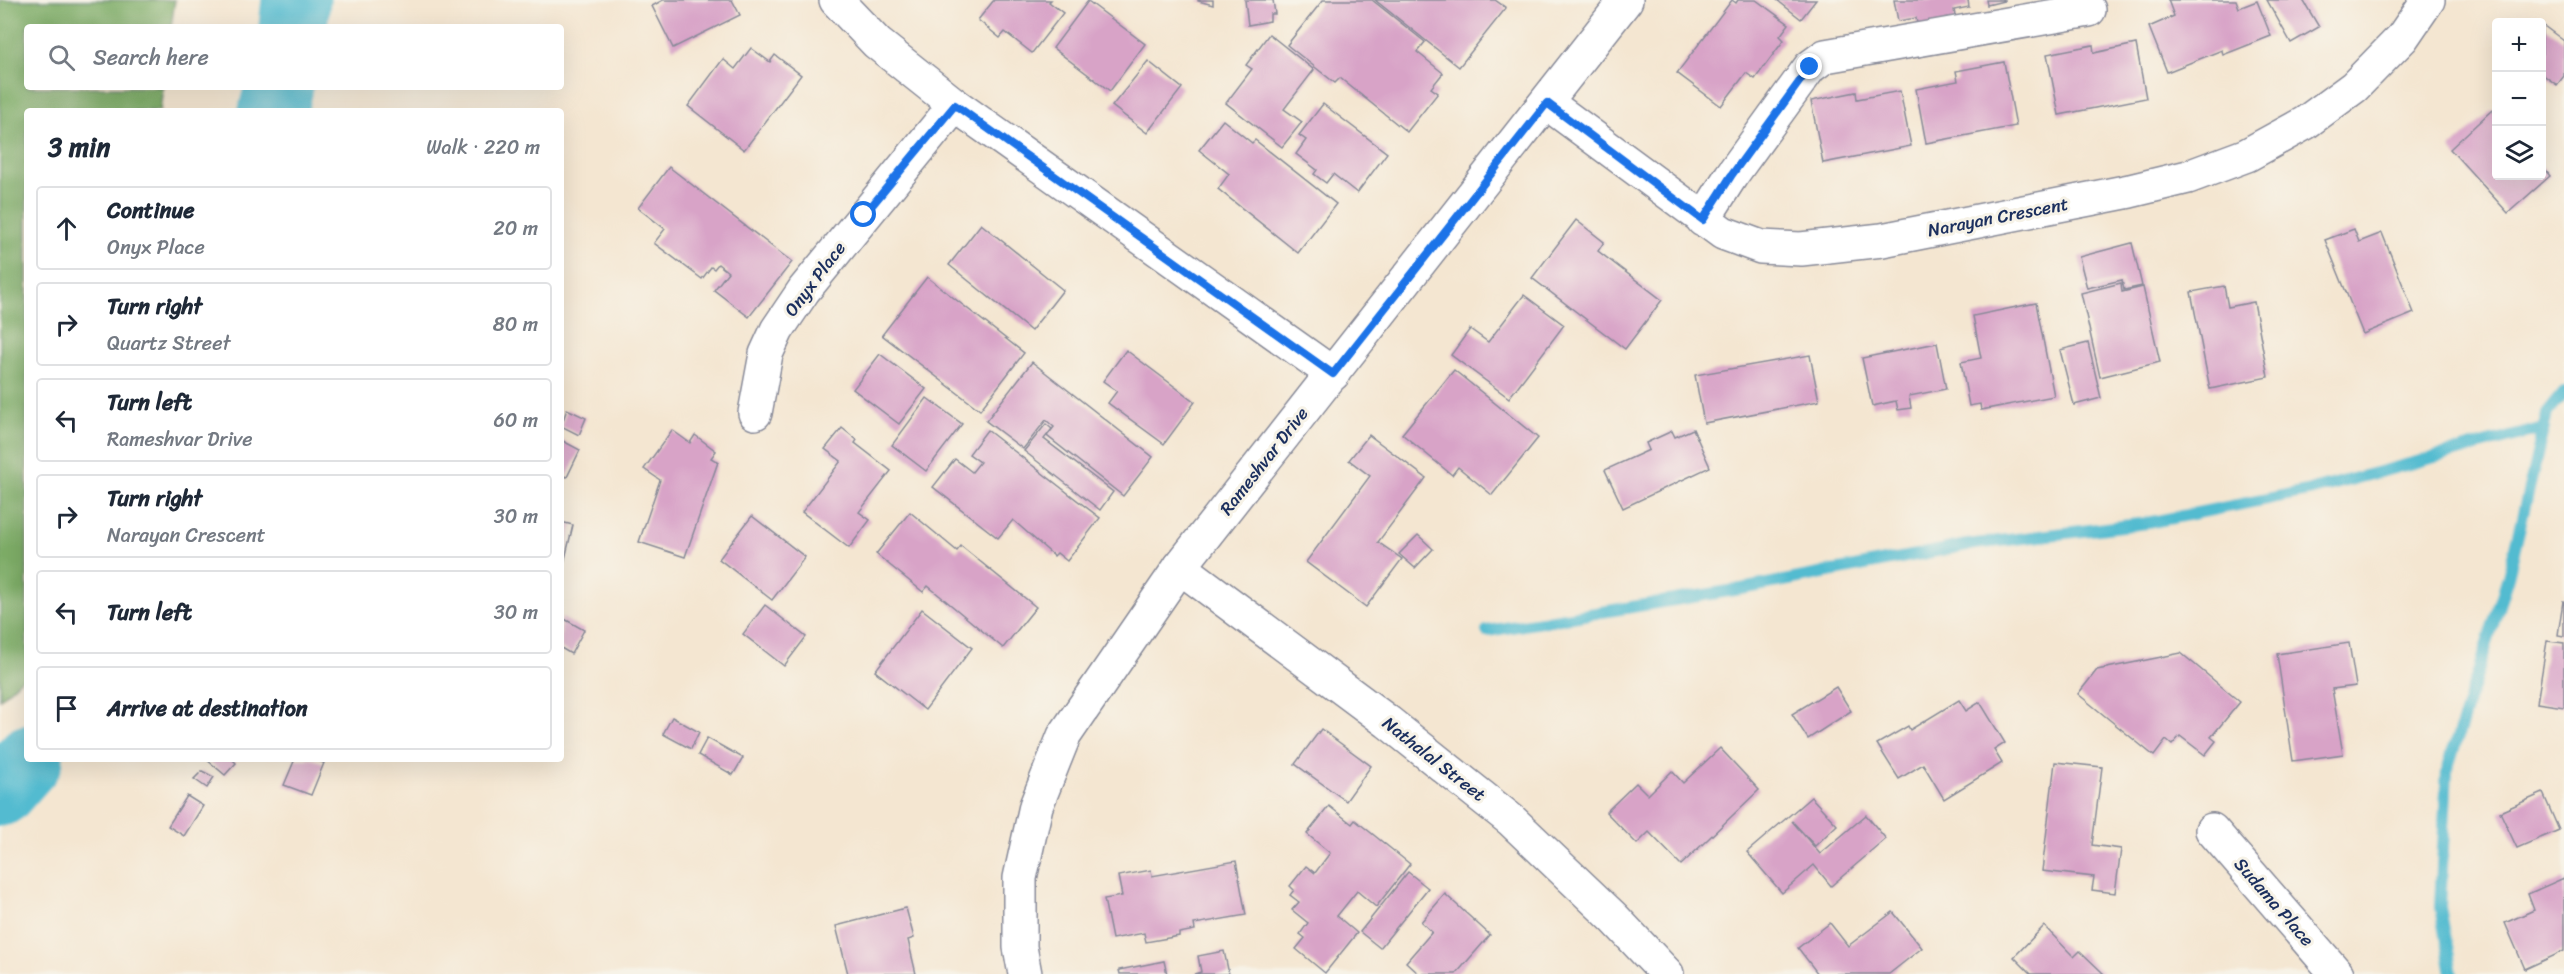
<!DOCTYPE html>
<html lang="en">
<head>
<meta charset="utf-8">
<style>
  :root { --surface:#fff; --page:#f6f6f7; --text:#1f2937; --muted:#747a83; --line:#e0e1e3 }
  body { margin:0; font-family:Sriracha,sans-serif; background:var(--page); color:var(--text) }
  .controls { position:absolute; right:18px; top:18px; display:grid; overflow:hidden; border-radius:6px; box-shadow:0 6px 24px #0002 }
  .controls button { width:54px; height:54px; display:grid; place-items:center; padding:0; border:0; border-bottom:2px solid var(--line); background:var(--surface); color:var(--text); font:30px sans-serif }
  .stop { position:absolute; width:18px; height:18px; margin:-14px; border:4px solid #1a73e8; border-radius:50%; background:#fff }
  .stop.end { background:#1a73e8; border-color:#fff; box-shadow:0 2px 6px #0008 }
  .list { margin:0; padding:0; list-style:none }
  h2 { display:flex; justify-content:space-between; align-items:center; height:78px; margin:0; padding:0 24px; font-size:26px }
  h2 small { font-size:20px; font-weight:400; color:var(--muted) }
  .list li { display:grid; grid-template-columns:39px 1fr auto; gap:18px; align-items:center; box-sizing:border-box; height:84px; margin:0 12px 12px; padding:0 12px; border:2px solid var(--line); border-radius:6px }
  .list b { display:block; font-size:22px; white-space:nowrap }
  .list p { margin:0; font-size:20px; white-space:nowrap; color:var(--muted) }
  .list em { font-size:20px; font-style:normal; color:var(--muted) }
  .icon { flex:none; width:33px; height:33px; fill:none; stroke:currentColor; stroke-width:2; stroke-linecap:round; stroke-linejoin:round }
  .map { position:relative; flex:none; width:2564px; height:974px; overflow:hidden }
  .search { position:absolute; background:var(--surface); box-shadow:0 6px 24px #0002; left:24px; top:24px; width:540px; height:66px; display:flex; align-items:center; gap:15px; box-sizing:border-box; padding:0 21px; border-radius:6px; color:var(--muted); font-size:22px }
  .panel { position:absolute; background:var(--surface); box-shadow:0 6px 24px #0002; left:24px; top:108px; width:540px; height:654px; border-radius:6px }
  .map>svg:first-child { display:block }
  .forest { fill:#7dac66; stroke:#4c6e62; stroke-width:1.5 }
  .lines { fill:none; stroke-linecap:round; stroke-linejoin:round }
  .stream { stroke:#53bbd0; stroke-width:12 }
  .river { stroke:#53bbd0; stroke-width:69 }
  .building { fill:#d8a3c7 }
  .minor-casing { stroke:#888a98; stroke-width:36 }
  .minor { stroke:#fff; stroke-width:33 }
  .route { stroke:#1a73e8; stroke-width:8 }
  .labels { text-anchor:middle; dominant-baseline:central; stroke-width:6; stroke-linejoin:round; paint-order:stroke }
  .street-label { font-size:18px; fill:#1b2f5e; stroke:#f7f3e8 }
</style>
</head>
<body>
<div class="map">
<svg width="2564" height="974" viewBox="0 0 2564 974">
  <rect width="100%" height="100%" fill="#f7f3e8"/>
  <filter id="ink" filterUnits="userSpaceOnUse"><feTurbulence type="fractalNoise" baseFrequency=".0167" numOctaves="2"/><feDisplacementMap in="SourceGraphic" scale="12" xChannelSelector="R" yChannelSelector="G"/><feConvolveMatrix kernelMatrix="1 2 1 2 8 2 1 2 1" color-interpolation-filters="sRGB"/></filter>
  <filter id="wash" filterUnits="userSpaceOnUse"><feTurbulence type="fractalNoise" baseFrequency=".008" numOctaves="4" result="noise"/><feDisplacementMap in="SourceGraphic" scale="24" xChannelSelector="R" yChannelSelector="G"/><feGaussianBlur stdDeviation="1.35" result="paint"/><feColorMatrix in="noise" values="0 0 0 0 0 0 0 0 0 0 0 0 0 0 0 0 0 1.4 0 .05"/><feComposite in="paint" operator="in"/></filter>
  <g filter="url(#wash)">
    <rect width="100%" height="100%" fill="#f4e6d1"/>
    <!-- forest -->
    <polygon class="forest" points="0,0 175,0 171,27 27,27 27,87 163,87 160,111 27,111 27,674 0,699"/>
    <g class="lines">
      <!-- stream -->
      <g class="stream">
        <polyline points="1487,631 1747,588 1967,545 2147,523 2312,490 2544,428"/>
        <polyline points="2452,974 2440,907 2447,770 2508,577 2547,413 2564,392"/>
      </g>
      <!-- river -->
      <g class="river">
        <polyline points="293,27 296,0"/>
        <polyline points="273,111 279,87"/>
        <polyline points="0,792 29,759"/>
      </g>
    </g>
    <g id="blocks">
      <!-- building -->
      <g class="building">
        <polygon points="663,0 732,0 740,15 673,48 652,6"/>
        <polygon points="994,0 1051,0 1049,2 1063,13 1032,53 1005,32 1000,38 978,20"/>
        <polygon points="1198,0 1213,0 1213,5 1198,1"/>
        <polygon points="1245,0 1273,0 1275,14 1270,14 1270,21 1248,25"/>
        <polygon points="1323,0 1372,0 1425,42 1417,52 1443,73 1431,88 1438,93 1407,132 1340,78 1335,83 1287,45"/>
        <polygon points="1375,0 1495,0 1506,8 1459,67"/>
        <polygon points="1732,0 1736,3 1738,0 1756,0 1789,24 1780,36 1784,40 1755,79 1746,73 1721,106 1677,73"/>
        <polygon points="1777,0 1816,0 1801,19"/>
        <polygon points="1894,0 1968,0 1969,7 1954,10 1956,21 1918,29 1916,18 1898,21"/>
        <polygon points="1986,0 2004,0 2004,1 1987,5"/>
        <polygon points="2168,0 2236,0 2239,8 2257,1 2271,36 2223,55 2222,50 2167,72 2149,27 2174,16"/>
        <polygon points="2267,0 2303,0 2319,27 2291,43"/>
        <polygon points="1088,1 1145,44 1110,91 1053,48"/>
        <polygon points="2544,26 2564,41 2564,76 2557,85 2542,74 2542,30"/>
        <polygon points="1269,34 1314,70 1284,109 1302,122 1282,147 1226,103 1252,69 1246,65"/>
        <polygon points="2136,44 2146,98 2059,115 2047,54 2093,45 2094,53"/>
        <polygon points="751,48 770,62 775,55 801,75 744,150 688,106 723,59 735,69"/>
        <polygon points="1148,61 1182,88 1147,133 1112,106"/>
        <polygon points="2004,62 2016,126 1926,143 1916,89 1958,81 1956,71"/>
        <polygon points="1900,91 1911,146 1823,163 1811,101 1856,92 1857,99"/>
        <polygon points="1323,104 1387,153 1357,193 1333,174 1326,183 1314,174 1317,170 1296,154 1306,140 1299,135"/>
        <polygon points="2492,110 2496,115 2496,176 2542,176 2542,166 2550,176 2508,213 2450,149"/>
        <polygon points="1223,120 1252,143 1255,140 1336,204 1298,253 1218,189 1229,174 1199,150"/>
        <polygon points="669,167 792,262 749,317 714,290 728,272 718,264 714,269 711,267 702,279 654,243 665,229 638,208"/>
        <polygon points="1576,220 1604,242 1598,251 1662,300 1625,349 1532,278"/>
        <polygon points="981,224 1063,290 1031,331 949,265"/>
        <polygon points="2354,229 2359,242 2382,233 2414,313 2363,334 2325,240"/>
        <polygon points="2132,243 2142,286 2124,290 2122,280 2087,288 2079,257"/>
        <polygon points="927,277 1024,353 980,410 882,335"/>
        <polygon points="2121,283 2122,292 2143,287 2160,362 2100,377 2081,293"/>
        <polygon points="2224,286 2228,307 2254,302 2268,377 2210,389 2191,292"/>
        <polygon points="1524,295 1564,325 1509,398 1451,355 1470,329 1488,342"/>
        <polygon points="2036,303 2054,396 1981,410 1980,404 1969,406 1961,362 1981,358 1973,316"/>
        <polygon points="1937,343 1946,389 1909,396 1911,408 1898,410 1896,401 1872,406 1862,358"/>
        <polygon points="2088,343 2101,398 2074,405 2060,350"/>
        <polygon points="1126,350 1195,402 1164,444 1108,403 1117,391 1103,381"/>
        <polygon points="880,354 926,389 899,424 853,389"/>
        <polygon points="1810,355 1819,401 1704,423 1695,375"/>
        <polygon points="1032,362 1153,457 1123,496 1047,436 1054,427 1046,420 1023,449 986,421"/>
        <polygon points="1454,370 1538,438 1492,495 1458,467 1452,475 1402,434"/>
        <polygon points="927,398 962,424 926,471 892,445"/>
        <polygon points="567,409 586,418 579,435 561,426"/>
        <polygon points="1046,424 1052,429 1044,439 1113,492 1100,510 1024,451"/>
        <polygon points="842,428 857,440 855,443 891,471 859,512 870,520 849,548 802,512 841,461 825,449"/>
        <polygon points="1693,429 1710,467 1623,508 1605,470 1649,450 1646,443 1672,431 1675,437"/>
        <polygon points="672,430 690,443 695,435 716,451 711,458 718,462 685,557 639,542 660,480 644,469"/>
        <polygon points="987,430 1100,518 1067,561 1057,553 1054,556 1013,520 998,538 933,487 955,459 972,472 980,462 969,454"/>
        <polygon points="1369,435 1426,478 1378,542 1402,559 1366,607 1306,562 1370,476 1349,460"/>
        <polygon points="561,440 580,450 567,477 561,475"/>
        <polygon points="910,512 957,551 961,546 1036,607 1003,648 928,586 923,592 876,554"/>
        <polygon points="752,516 805,557 772,600 719,559"/>
        <polygon points="561,522 573,525 564,563 561,562"/>
        <polygon points="1418,535 1433,549 1415,568 1399,554"/>
        <polygon points="2563,601 2564,601 2564,636 2558,635"/>
        <polygon points="765,605 806,637 784,666 743,634"/>
        <polygon points="922,609 972,648 925,710 875,671"/>
        <polygon points="561,617 584,630 571,654 561,648"/>
        <polygon points="2547,641 2564,643 2564,707 2537,703"/>
        <polygon points="2349,643 2356,686 2332,689 2343,754 2293,761 2277,654"/>
        <polygon points="2181,653 2240,702 2211,737 2216,741 2205,755 2180,736 2172,745 2166,740 2154,756 2078,694 2097,670"/>
        <polygon points="1836,687 1851,711 1808,739 1792,714"/>
        <polygon points="1959,700 1966,711 1980,702 2005,743 1994,750 2002,763 1944,799 1923,764 1899,779 1877,744 1908,726 1910,730"/>
        <polygon points="672,717 699,732 691,749 663,734"/>
        <polygon points="1321,729 1371,766 1346,801 1295,764"/>
        <polygon points="707,738 743,758 733,775 698,755"/>
        <polygon points="1720,748 1759,790 1681,865 1649,832 1637,844 1606,812 1636,783 1648,795 1672,771 1683,783"/>
        <polygon points="206,759 232,759 236,763 225,775"/>
        <polygon points="295,759 313,759 324,763 311,795 284,785"/>
        <polygon points="2055,762 2102,767 2092,845 2121,849 2115,893 2092,890 2094,877 2042,871"/>
        <polygon points="202,771 214,777 207,788 194,779"/>
        <polygon points="2543,793 2559,830 2517,848 2500,812"/>
        <polygon points="187,796 203,806 184,836 168,826"/>
        <polygon points="1811,797 1837,825 1815,846 1792,821 1820,854 1866,815 1886,839 1831,886 1814,865 1782,893 1747,852"/>
        <polygon points="1329,806 1352,824 1355,820 1410,864 1376,907 1357,891 1337,916 1357,933 1325,973 1296,949 1305,938 1300,934 1308,923 1292,910 1299,902 1290,895 1294,890 1290,886 1306,866 1315,873 1330,853 1307,834"/>
        <polygon points="1236,861 1246,915 1194,924 1195,930 1179,933 1179,936 1146,942 1144,933 1112,939 1104,899 1122,896 1118,876 1151,870 1152,876"/>
        <polygon points="1408,872 1428,888 1380,948 1360,932"/>
        <polygon points="2564,878 2564,951 2525,969 2505,923 2534,910 2528,894"/>
        <polygon points="1445,894 1490,935 1456,974 1419,974 1406,962 1432,932 1421,922"/>
        <polygon points="906,908 914,938 908,940 916,974 848,974 836,926"/>
        <polygon points="1893,912 1922,948 1889,974 1818,974 1798,948 1830,923 1848,946"/>
        <polygon points="2044,926 2074,957 2080,951 2104,974 2031,974 2014,957"/>
        <polygon points="1224,951 1229,974 1194,974 1201,972 1198,956"/>
        <polygon points="1164,961 1167,974 1120,974 1119,970"/>
      </g>
    </g>
  </g>
  <g filter="url(#ink)">
    <use href="#blocks" fill-opacity="0" stroke="#888a98" stroke-width="1.5"/>
    <g class="lines">
      <defs>
        <g id="minor">
          <polyline points="836,0 877,43 955,105 1333,374"/>
          <polyline points="1547,103 1723,233 1761,247 1801,249 1882,240 2130,191 2188,177 2247,155 2305,123 2354,87 2402,38 2428,0"/>
          <polyline points="1703,220 1731,176 1810,67 1825,56 2089,10"/>
          <polyline points="755,413 766,354 777,330 804,290 955,105"/>
          <polyline points="1180,567 1388,722 1511,820 1614,918 1667,974"/>
          <polyline points="2212,830 2337,974"/>
          <polyline points="1025,974 1020,947 1020,878 1036,806 1064,736 1180,567 1626,0"/>
        </g>
      </defs>
      <!-- minor casing -->
      <use href="#minor" class="minor-casing"/>
      <!-- minor -->
      <use href="#minor" class="minor"/>
    </g>
  </g>
  <g class="lines" filter="url(#ink)">
    <!-- route -->
    <polyline class="route" points="864,215 955,105 1333,374 1547,103 1703,220 1731,176 1810,67"/>
  </g>
  <g class="labels">
    <!-- street labels -->
    <g class="street-label">
      <text transform="translate(1998 217) rotate(-11)">Narayan Crescent</text>
      <text transform="translate(815 279) rotate(-53)">Onyx Place</text>
      <text transform="translate(1264 461) rotate(-52)">Rameshvar Drive</text>
      <text transform="translate(1434 759) rotate(38)">Nathalal Street</text>
      <text transform="translate(2274 902) rotate(49)">Sudama Place</text>
    </g>
  </g>
</svg>
<div class="controls">
<button>+</button>
<button>−</button>
<button><svg class="icon" aria-label="layers" viewBox="0 0 24 24"><path d="M12 4l9 5-9 5-9-5zM3 14l9 5 9-5"/></svg></button>
</div>
<div class="stop" style="left:864px;top:215px"></div>
<div class="stop end" style="left:1810px;top:67px"></div>
<div class="search"><svg class="icon" aria-label="search" viewBox="0 0 24 24"><circle cx="10" cy="10" r="6"/><path d="M15 15l6 6"/></svg>Search here</div>
<section class="panel">
<h2>3 min<small>Walk · 220 m</small></h2>
<ul class="list">
<li><svg class="icon" aria-label="ahead" viewBox="0 0 24 24"><path d="M12 20V5M6 11l6-6 6 6"/></svg><div><b>Continue</b><p>Onyx Place</p></div><em>20 m</em></li>
<li><svg class="icon" aria-label="right" viewBox="0 0 24 24"><path d="M7 20v-9h11M14 6l5 5-5 5"/></svg><div><b>Turn right</b><p>Quartz Street</p></div><em>80 m</em></li>
<li><svg class="icon" aria-label="left" viewBox="0 0 24 24"><path d="M17 20v-9H6M10 6l-5 5 5 5"/></svg><div><b>Turn left</b><p>Rameshvar Drive</p></div><em>60 m</em></li>
<li><svg class="icon" aria-label="right" viewBox="0 0 24 24"><path d="M7 20v-9h11M14 6l5 5-5 5"/></svg><div><b>Turn right</b><p>Narayan Crescent</p></div><em>30 m</em></li>
<li><svg class="icon" aria-label="left" viewBox="0 0 24 24"><path d="M17 20v-9H6M10 6l-5 5 5 5"/></svg><div><b>Turn left</b></div><em>30 m</em></li>
<li><svg class="icon" aria-label="arrive" viewBox="0 0 24 24"><path d="M6 21V4h12l-3 4 3 4H6"/></svg><div><b>Arrive at destination</b></div></li>
</ul>
</section>
</div>
</body>
</html>
